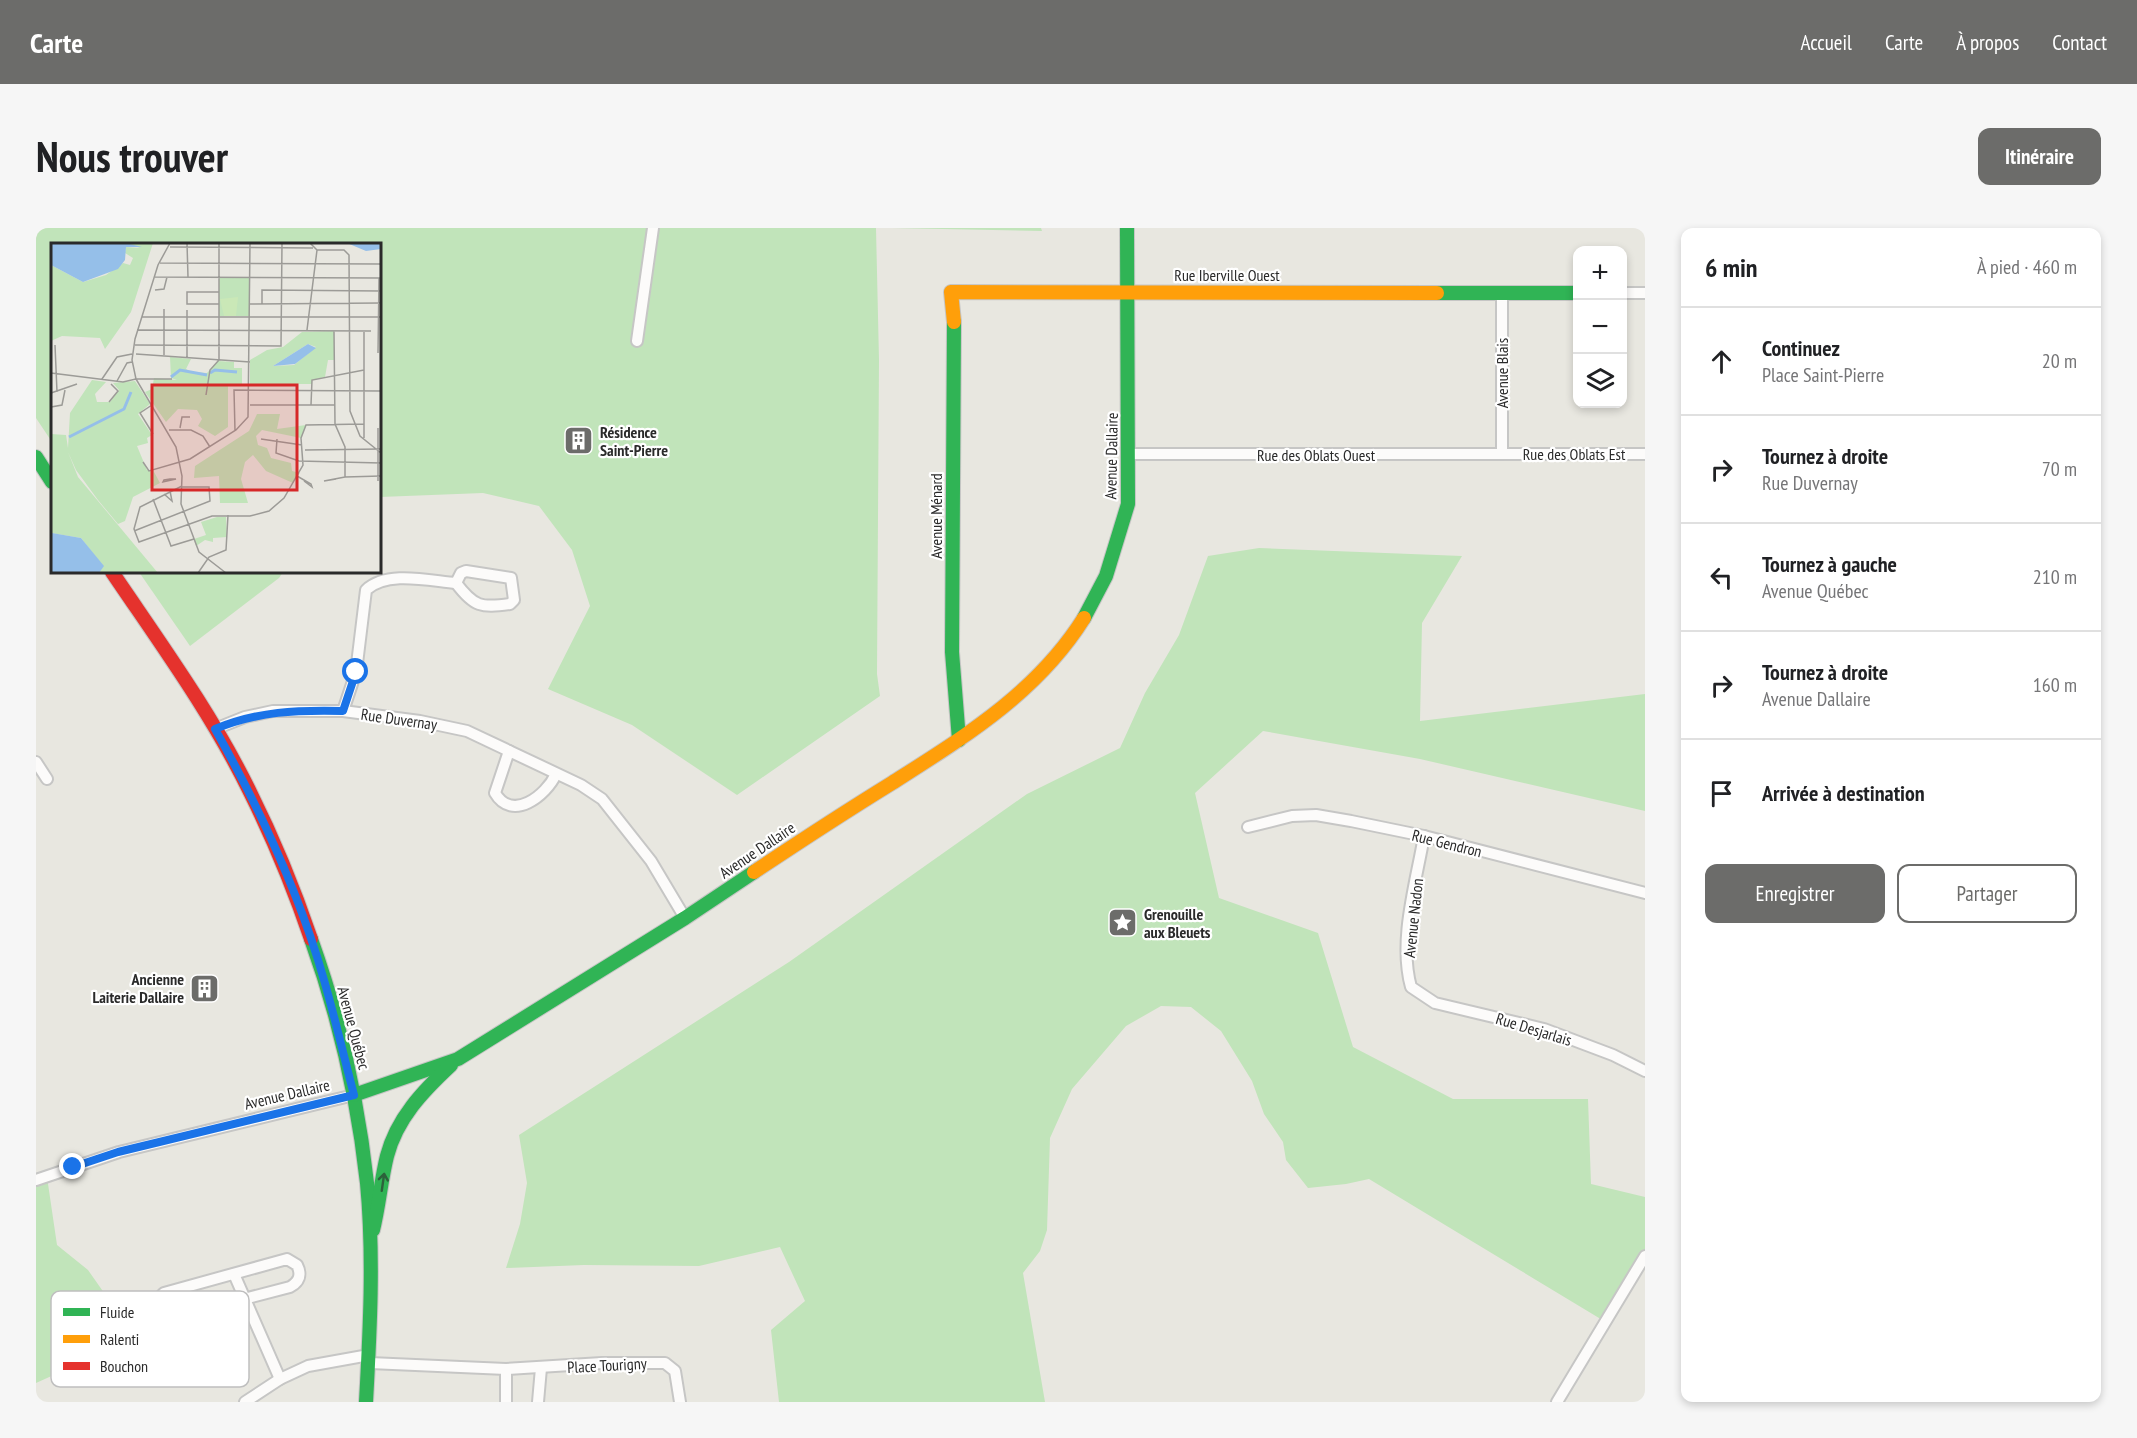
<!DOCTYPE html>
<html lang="fr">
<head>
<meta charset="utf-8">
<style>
  :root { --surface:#fff; --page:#f6f6f6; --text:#202124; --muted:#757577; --line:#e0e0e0; --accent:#6c6c6a }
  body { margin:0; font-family:"PT Sans Narrow",sans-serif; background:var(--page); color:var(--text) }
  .controls { position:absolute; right:18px; top:18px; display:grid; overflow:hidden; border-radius:12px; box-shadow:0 3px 9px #0003 }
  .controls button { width:54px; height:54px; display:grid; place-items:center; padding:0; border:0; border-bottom:2px solid var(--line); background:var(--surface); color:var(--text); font:30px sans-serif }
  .stop { position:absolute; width:18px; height:18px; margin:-14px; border:4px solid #1a73e8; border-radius:50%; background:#fff }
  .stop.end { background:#1a73e8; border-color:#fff; box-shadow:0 2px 6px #0008 }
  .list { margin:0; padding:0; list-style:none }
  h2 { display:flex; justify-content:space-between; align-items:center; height:78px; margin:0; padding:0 24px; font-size:26px }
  h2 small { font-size:20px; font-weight:400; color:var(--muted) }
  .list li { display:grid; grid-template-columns:39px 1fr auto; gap:18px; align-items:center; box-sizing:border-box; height:108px; padding:0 24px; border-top:2px solid var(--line) }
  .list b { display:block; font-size:22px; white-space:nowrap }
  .list p { margin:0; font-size:20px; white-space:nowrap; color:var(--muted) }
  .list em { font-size:20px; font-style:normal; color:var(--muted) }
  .actions { display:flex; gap:12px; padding:18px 24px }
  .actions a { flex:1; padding:14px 0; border:2px solid var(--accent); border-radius:12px; text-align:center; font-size:21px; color:var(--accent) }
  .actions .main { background:var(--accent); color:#fff }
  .icon { flex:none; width:33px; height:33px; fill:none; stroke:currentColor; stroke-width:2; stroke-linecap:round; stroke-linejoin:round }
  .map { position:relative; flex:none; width:1609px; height:1174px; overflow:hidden; border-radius:12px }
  header { display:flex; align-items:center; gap:36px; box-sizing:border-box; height:84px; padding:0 30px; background:var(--accent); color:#fff }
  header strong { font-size:28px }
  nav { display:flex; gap:33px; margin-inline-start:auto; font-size:21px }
  .intro { display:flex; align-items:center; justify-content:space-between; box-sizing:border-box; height:144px; padding:0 36px }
  h1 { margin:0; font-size:42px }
  .button { padding:15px 27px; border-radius:12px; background:var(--accent); color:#fff; font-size:21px; font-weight:700 }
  main { display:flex; gap:36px; padding:0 36px }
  aside { flex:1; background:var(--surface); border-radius:12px; box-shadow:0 3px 9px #0003 }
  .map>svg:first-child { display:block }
  .green { fill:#c1e4ba }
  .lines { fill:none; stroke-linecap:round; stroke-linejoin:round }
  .street-casing { stroke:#c6c6c5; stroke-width:14 }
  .fast-casing { stroke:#c6c6c5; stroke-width:16 }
  .slow-casing { stroke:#c6c6c5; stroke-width:16 }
  .jam-casing { stroke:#c6c6c5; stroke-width:16 }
  .street { stroke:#fcfbfa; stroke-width:10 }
  .fast { stroke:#30b455; stroke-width:14 }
  .slow { stroke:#ff9f0a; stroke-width:14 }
  .jam { stroke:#e5322d; stroke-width:14 }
  .oneway { stroke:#2c613b }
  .route { stroke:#1a73e8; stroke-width:8 }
  .labels { text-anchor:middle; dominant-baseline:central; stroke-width:4.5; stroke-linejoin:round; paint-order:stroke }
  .street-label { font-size:16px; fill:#2a2a2a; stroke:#fff }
  .poi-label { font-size:16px; font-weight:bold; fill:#2a2a2a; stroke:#fff; text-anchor:start }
  .inset-river { fill:none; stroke:#95bfe9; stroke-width:3 }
  .inset-road { fill:none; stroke:#9c9b97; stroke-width:1.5 }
  .view { fill:#d62828; fill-opacity:0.15; stroke:#d62828; stroke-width:3 }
  .inset-edge { fill:none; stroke:#2a2a2a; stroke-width:3 }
  .key { fill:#fff; stroke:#bfbfbf; stroke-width:1.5 }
  .key-label { font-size:16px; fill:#2a2a2a }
</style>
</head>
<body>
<header>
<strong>Carte</strong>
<nav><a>Accueil</a><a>Carte</a><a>À propos</a><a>Contact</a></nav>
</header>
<div class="intro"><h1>Nous trouver</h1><a class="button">Itinéraire</a></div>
<main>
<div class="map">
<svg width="1609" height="1174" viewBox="0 0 1609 1174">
  <rect width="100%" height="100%" fill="#e8e7e0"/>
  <!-- green -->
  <g class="green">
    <polygon points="0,0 840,0 843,132 841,446 844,468 701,567 596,497 512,461 554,378 536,322 503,278 447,265 344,269 344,16 16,16 16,214 0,190"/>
    <polygon points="856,0 1005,0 1006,3"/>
    <polygon points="1223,320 1426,328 1386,395 1384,493 1609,466 1609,583 1384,531 1227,503 1159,565 1183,670 1282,705 1317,819 1417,871 1552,871 1555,956 1609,969 1609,1028 1568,1093 1333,951 1310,956 1272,960 1250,932 1247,914 1228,886 1216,853 1185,803 1155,779 1125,778 1090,798 1036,861 1014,910 1011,1002 1004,1023 987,1045 1009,1174 743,1174 735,1102 769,1073 744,1019 663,1038 548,1037 470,1040 484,996 491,955 483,907 753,734 991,566 1084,520 1109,465 1143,407 1172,328"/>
    <polygon points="103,344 247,344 243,350 154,418"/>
    <polygon points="0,947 11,949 21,1017 52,1042 92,1099 80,1119 0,1155"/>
  </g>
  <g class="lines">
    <defs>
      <g id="street">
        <polyline points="1586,65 1609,65"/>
        <polyline points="601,113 617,0"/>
        <polyline points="1093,226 1609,226"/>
        <polyline points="1466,226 1466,65"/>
        <path d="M 430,343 L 475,350 L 478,372 L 474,376 C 445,380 438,379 420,355 L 425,345 Z"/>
        <path d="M 307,483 L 320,444 L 330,362 C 351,342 394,353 420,355"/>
        <polyline points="179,501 209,489 237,483 307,483 384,493 431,503 545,557 566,571 615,633 649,690"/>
        <path d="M 473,523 L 459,565 C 476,594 510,568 520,546"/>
        <polyline points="0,534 11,551"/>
        <polyline points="1212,599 1256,588 1280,587 1315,593 1388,608 1609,665"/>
        <path d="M 1388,608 C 1380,655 1362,712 1375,759 L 1399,775 L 1508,801 L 1577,827 L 1609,843"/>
        <polyline points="0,952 83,924 318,867"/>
        <path d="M 251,1031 L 261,1037 C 266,1047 263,1054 254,1059 L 135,1090 C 125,1090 119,1083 120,1073 L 128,1065 Z"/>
        <polyline points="198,1046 244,1151"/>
        <polyline points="334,1135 470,1141 566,1135 629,1135 639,1143 644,1174"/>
        <polyline points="209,1174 244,1151 272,1138 333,1127"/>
        <polyline points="470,1174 470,1141"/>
        <polyline points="502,1174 505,1140"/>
        <polyline points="1521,1174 1609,1028"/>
      </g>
      <g id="fast">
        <polyline points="1401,65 1542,65"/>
        <polyline points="918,94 916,424 923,512"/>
        <polyline points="0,229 16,254"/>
        <polyline points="1048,390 1070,348 1092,276 1091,0"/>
        <path d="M 275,711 C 303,789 322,873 331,955 C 338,1028 334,1102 330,1174"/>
        <polyline points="318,867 422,831 649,690 718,644"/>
        <path d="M 337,1002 C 343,978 345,952 351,928 C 361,890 387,863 415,837"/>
      </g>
      <g id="slow">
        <polyline points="918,94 915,64 1401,65"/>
        <path d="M 718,644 C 763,614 809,584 856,555 C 928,509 1001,465 1048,390"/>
      </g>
      <path id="jam" d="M 76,344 C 124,415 176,486 214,564 C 238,612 258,661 275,711"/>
    </defs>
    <!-- street casing -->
    <use href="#street" class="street-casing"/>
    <!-- fast casing -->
    <use href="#fast" class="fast-casing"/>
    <!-- slow casing -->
    <use href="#slow" class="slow-casing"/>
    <!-- jam casing -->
    <use href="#jam" class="jam-casing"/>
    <!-- street -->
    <use href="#street" class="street"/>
    <!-- fast -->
    <use href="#fast" class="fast"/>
    <!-- slow -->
    <use href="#slow" class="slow"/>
    <!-- jam -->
    <use href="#jam" class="jam"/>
  </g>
  <!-- one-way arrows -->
  <defs><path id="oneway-shaft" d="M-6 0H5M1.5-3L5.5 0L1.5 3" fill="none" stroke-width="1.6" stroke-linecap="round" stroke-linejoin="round" transform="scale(1.5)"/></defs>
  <use class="oneway" href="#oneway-shaft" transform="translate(347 954) rotate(-82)"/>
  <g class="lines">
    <!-- route -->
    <path class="route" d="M 37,939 L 82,924 L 318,867 C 308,829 299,790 288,752 C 263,664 224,581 179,501 C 222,483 261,482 307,483 L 320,444"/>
  </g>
  <!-- icons -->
  <defs>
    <symbol id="building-square" viewBox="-11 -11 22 22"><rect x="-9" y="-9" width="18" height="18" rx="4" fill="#6c6c6a" stroke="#fff"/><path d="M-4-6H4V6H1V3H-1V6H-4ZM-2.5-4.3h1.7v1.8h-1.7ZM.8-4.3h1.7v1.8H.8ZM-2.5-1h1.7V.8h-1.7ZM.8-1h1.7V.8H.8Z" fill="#fff"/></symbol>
    <symbol id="sight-square" viewBox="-11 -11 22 22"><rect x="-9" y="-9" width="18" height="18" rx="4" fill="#6c6c6a" stroke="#fff"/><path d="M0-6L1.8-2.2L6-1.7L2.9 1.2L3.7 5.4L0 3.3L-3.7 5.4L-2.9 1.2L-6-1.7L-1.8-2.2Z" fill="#fff"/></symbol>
  </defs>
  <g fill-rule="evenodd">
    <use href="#building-square" x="526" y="196" width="33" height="33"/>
    <use href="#sight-square" x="1070" y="678" width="33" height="33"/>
    <use href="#building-square" x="152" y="744" width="33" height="33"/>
  </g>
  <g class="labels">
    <!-- street labels -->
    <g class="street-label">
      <text x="1191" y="47">Rue Iberville Ouest</text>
      <text transform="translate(1466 145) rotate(-90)">Avenue Blais</text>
      <text x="1538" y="226">Rue des Oblats Est</text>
      <text x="1280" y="227">Rue des Oblats Ouest</text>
      <text transform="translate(1075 228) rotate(-89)">Avenue Dallaire</text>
      <text transform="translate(900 288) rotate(-90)">Avenue Ménard</text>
      <text transform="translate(363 491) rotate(8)">Rue Duvernay</text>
      <text transform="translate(1411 615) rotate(14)">Rue Gendron</text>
      <text transform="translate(721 622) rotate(-34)">Avenue Dallaire</text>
      <text transform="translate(1377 690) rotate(-84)">Avenue Nadon</text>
      <text transform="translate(318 800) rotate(75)">Avenue Québec</text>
      <text transform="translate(1498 801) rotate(17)">Rue Desjarlais</text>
      <text transform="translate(251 866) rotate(-13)">Avenue Dallaire</text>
      <text transform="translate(571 1137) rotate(-3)">Place Tourigny</text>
    </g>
    <!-- poi labels -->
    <g class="poi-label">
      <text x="564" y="204">Résidence<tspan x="564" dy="18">Saint-Pierre</tspan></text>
      <text x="1108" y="686">Grenouille<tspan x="1108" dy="18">aux Bleuets</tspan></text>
      <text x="148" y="751" text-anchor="end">Ancienne<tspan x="148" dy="18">Laiterie Dallaire</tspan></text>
    </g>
  </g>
  <!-- overview -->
  <g transform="translate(15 15)">
    <rect width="330" height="330" fill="#e8e7e0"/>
    <path d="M 75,0 L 102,0 L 80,69 L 54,106 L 49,95 L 11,93 L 0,98 L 0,22 L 32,39 L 55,32 L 72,20 L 79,22 L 82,15 L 74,10 L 75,4 L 89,5 ZM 168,34 L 199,35 L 199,73 L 168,73 ZM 283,88 L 283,117 L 277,117 L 274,134 L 261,137 L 261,141 L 199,141 L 199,117 L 216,107 L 232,104 L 251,89 ZM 257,101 L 265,104 L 243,122 L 222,123 ZM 119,114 L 140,116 L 135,126 L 141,129 L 156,130 L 167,118 L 183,119 L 183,125 L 191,125 L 191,142 L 177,142 L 177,184 L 164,193 L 147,183 L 151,176 L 146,167 L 127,166 L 115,179 L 94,149 L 101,146 L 103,135 L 126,137 L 120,135 ZM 41,137 L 55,139 L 44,151 L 46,159 L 59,159 L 68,147 L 62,140 L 84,138 L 99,161 L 87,171 L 101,192 L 96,195 L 97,200 L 86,203 L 96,227 L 102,227 L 109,240 L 82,254 L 74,278 L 67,281 L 47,257 L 25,227 L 17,209 L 27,234 L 107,330 L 48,330 L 52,323 L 30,295 L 0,290 L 0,191 L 15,192 L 17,205 L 19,170 ZM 206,171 L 229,171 L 226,186 L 255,182 L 250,195 L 211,187 L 205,193 L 207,202 L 216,205 L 220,215 L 240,220 L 241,228 L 249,230 L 242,240 L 215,228 L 202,212 L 194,219 L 190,236 L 197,260 L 169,260 L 168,233 L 143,235 L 144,223 L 198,188 ZM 166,274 L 175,274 L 176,294 L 162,295 L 162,299 L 154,297 L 145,303 L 143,296 L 155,292 L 150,279 Z" fill="#c1e4ba" fill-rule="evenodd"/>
    <path d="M 187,54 L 185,73 L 173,73 L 169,56 Z" fill="#cae8b7"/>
    <path d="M 0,0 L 75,0 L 91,4 L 75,4 L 74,17 L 67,26 L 32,39 L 0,22 ZM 296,0 L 330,0 L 330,6 L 315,8 ZM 257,101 L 265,105 L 244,121 L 222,123 ZM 1,290 L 30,295 L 53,323 L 48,330 L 0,330 Z" fill="#95bfe9"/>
    <path class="inset-river" d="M 159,130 L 164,127 L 186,129M 120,134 L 129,127 L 156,132M 18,194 L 73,166 L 80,149"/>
    <path class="inset-road" d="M 136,0 L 137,34M 259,0 L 266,7 L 293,7 L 298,12 L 299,168 L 309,193 L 330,210M 119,4 L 262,5M 109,20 L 330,21M 104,34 L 330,35M 104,47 L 113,46 L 116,34M 168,49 L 136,49 L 136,61 L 168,61M 199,61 L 330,60M 211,61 L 211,47 L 330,48M 91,74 L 330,74M 86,87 L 320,88M 256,87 L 266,7M 283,88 L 284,181 L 294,204 L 294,234M 313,89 L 313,195M 4,102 L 6,149M 84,102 L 230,103 L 231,0M 327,110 L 328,35M 85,111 L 199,119M 113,112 L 113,66M 136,115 L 136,67M 0,130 L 72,139 L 85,136 L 81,117 L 84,96 L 107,22 L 119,0M 51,136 L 66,114 L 81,111M 121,136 L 85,136 L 125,204 L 131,233 L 130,261 L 148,309 L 175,330M 66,138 L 76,120 L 81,119M 0,150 L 26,141M 155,152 L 159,127 L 168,117 L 168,0M 58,159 L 67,148 L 60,141M 101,162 L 89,170 L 102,191M 199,162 L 284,162M 260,162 L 261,137 L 313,127M 0,164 L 11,162 L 14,147M 129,185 L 131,174 L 139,174M 327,185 L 327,238M 118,187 L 140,187 L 152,193 L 159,204M 184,188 L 183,147 L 330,148M 210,196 L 251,202M 226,196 L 225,210 L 248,218 L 330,220M 254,207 L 330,206M 92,219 L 98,228 L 139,216 L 185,187 L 197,174 L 199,0M 246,233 L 260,241 L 261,244 L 253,238M 119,236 L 125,236 L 112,239 L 113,237 ZM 285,236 L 273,238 L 294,234 L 330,233M 131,243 L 89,264 L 83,286 L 88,299 L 161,273 L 199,273 L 218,268 L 233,255 L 252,222 L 250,195 L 255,182 L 313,181M 113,251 L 121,258 L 119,248M 102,256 L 120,303 L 143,296M 83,288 L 159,258 L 158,244 L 131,244M 147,330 L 158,314 L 175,307 L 177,272"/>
    <path class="view" d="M 101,142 L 246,142 L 246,247 L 101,247 Z"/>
    <rect width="330" height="330" class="inset-edge"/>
  </g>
  <!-- legend -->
  <rect x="15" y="1063" width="198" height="96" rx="9" class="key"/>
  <rect x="27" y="1080" width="27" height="8" fill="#30b455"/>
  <rect x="27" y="1107" width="27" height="8" fill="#ff9f0a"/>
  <rect x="27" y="1134" width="27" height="8" fill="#e5322d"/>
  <g class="key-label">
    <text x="64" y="1090">Fluide</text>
    <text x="64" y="1117">Ralenti</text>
    <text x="64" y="1144">Bouchon</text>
  </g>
</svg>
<div class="controls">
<button>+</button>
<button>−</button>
<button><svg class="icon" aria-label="layers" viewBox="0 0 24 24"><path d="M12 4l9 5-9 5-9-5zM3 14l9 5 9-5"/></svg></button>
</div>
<div class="stop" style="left:320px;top:444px"></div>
<div class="stop end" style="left:37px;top:939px"></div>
</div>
<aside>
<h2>6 min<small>À pied · 460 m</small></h2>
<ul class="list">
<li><svg class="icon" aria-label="ahead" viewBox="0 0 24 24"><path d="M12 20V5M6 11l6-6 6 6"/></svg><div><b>Continuez</b><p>Place Saint-Pierre</p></div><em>20 m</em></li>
<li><svg class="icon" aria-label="right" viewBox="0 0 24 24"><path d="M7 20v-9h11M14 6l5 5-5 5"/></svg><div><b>Tournez à droite</b><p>Rue Duvernay</p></div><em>70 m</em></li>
<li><svg class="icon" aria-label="left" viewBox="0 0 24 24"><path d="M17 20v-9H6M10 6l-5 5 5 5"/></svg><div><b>Tournez à gauche</b><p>Avenue Québec</p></div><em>210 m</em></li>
<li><svg class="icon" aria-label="right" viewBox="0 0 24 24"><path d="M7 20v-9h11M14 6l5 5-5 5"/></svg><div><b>Tournez à droite</b><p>Avenue Dallaire</p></div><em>160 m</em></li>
<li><svg class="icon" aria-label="arrive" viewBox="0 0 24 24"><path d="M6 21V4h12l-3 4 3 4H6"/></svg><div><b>Arrivée à destination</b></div></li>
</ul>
<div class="actions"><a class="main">Enregistrer</a><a>Partager</a></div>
</aside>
</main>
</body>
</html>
